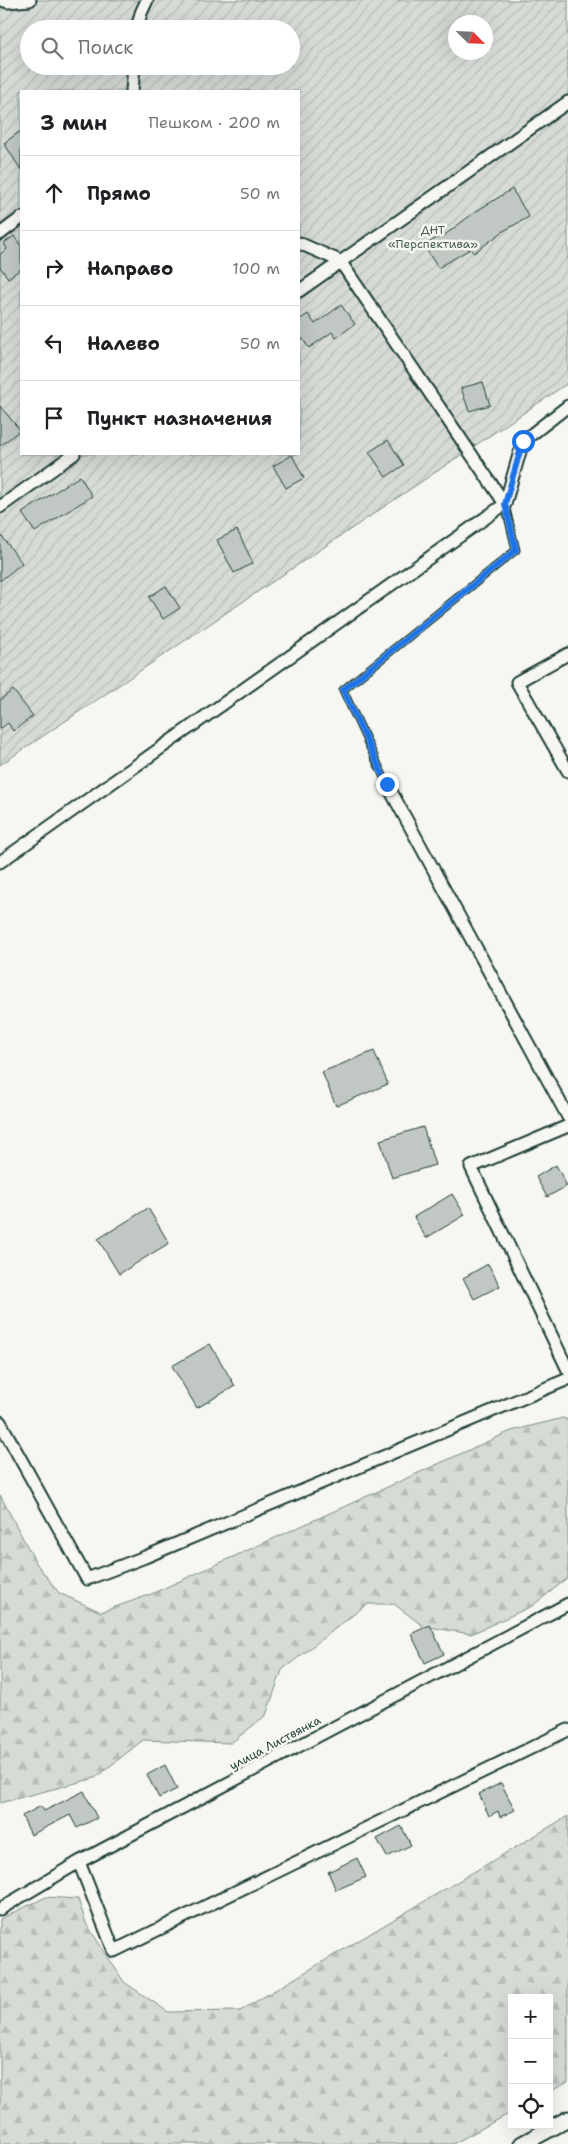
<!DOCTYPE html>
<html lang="ru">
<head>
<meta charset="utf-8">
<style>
  :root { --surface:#fff; --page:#f2f2f2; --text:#202124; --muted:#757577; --line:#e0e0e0 }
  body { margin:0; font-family:"Shantell Sans",sans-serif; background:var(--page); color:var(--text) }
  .controls { position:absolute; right:15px; bottom:15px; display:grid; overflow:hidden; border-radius:0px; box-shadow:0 5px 20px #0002 }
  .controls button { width:45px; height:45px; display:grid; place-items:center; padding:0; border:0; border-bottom:1px solid var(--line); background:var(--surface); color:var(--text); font:25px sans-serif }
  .compass { position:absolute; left:448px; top:15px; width:45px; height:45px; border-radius:50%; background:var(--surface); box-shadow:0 5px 20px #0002; rotate:114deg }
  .stop { position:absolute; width:15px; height:15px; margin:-11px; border:4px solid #1a73e8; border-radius:50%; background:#fff }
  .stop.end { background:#1a73e8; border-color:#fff; box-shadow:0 1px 5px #0008 }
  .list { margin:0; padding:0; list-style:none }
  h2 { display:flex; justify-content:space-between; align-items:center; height:65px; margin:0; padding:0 20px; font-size:21px }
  h2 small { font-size:16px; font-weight:400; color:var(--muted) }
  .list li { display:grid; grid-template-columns:32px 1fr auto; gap:15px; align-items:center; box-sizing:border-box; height:75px; padding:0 20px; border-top:1px solid var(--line) }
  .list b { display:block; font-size:19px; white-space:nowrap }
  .list em { font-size:16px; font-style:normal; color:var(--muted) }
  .icon { flex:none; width:28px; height:28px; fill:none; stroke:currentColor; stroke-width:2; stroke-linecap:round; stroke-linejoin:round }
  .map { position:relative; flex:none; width:568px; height:2144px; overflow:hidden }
  .search { position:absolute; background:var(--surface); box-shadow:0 5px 20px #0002; left:20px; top:20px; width:280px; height:55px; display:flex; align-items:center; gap:12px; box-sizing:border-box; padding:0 18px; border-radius:28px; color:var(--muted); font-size:19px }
  .panel { position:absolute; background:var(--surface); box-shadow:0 5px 20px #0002; left:20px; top:90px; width:280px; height:365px; border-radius:0px }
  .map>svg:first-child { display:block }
  .forest { fill:url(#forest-firs); stroke:#7a8c85 }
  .garden { fill:url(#garden-furrows); stroke:#7a8c85; fill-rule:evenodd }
  .building { fill:#c1c8c3; stroke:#1f3d34 }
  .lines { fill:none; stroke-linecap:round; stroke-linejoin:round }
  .service-casing { stroke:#1f3d34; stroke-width:9 }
  .minor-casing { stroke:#1f3d34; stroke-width:15 }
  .tertiary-casing { stroke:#1f3d34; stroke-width:19 }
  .service { stroke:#f6f6f2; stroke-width:5.5 }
  .minor { stroke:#f6f6f2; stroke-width:11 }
  .tertiary { stroke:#f6f6f2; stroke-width:15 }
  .route { stroke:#1a73e8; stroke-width:6 }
  .labels { text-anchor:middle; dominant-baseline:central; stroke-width:5; stroke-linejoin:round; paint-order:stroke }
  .park-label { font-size:12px; fill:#445d54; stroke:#f6f6f2 }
  .street-label { font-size:12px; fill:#1f3d34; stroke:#f6f6f2 }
</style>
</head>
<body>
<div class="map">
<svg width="568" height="2144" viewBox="0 0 568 2144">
  <defs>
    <pattern id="forest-firs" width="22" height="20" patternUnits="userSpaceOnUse" patternTransform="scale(1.25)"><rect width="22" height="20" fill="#d6dbd6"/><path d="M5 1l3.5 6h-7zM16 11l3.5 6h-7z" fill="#b7bdb8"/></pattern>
    <pattern id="garden-furrows" width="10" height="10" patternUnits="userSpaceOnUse" patternTransform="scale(1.25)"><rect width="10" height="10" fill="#d6dbd6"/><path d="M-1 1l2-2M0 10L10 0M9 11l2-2" fill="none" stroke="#b7bdb8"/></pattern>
  </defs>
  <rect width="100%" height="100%" fill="#f6f6f2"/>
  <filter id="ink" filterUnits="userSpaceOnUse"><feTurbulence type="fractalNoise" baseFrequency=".02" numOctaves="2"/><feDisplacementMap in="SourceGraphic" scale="10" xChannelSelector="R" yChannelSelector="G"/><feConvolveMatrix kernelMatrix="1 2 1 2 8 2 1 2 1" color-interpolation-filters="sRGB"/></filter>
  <g filter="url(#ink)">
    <!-- forest -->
    <g class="forest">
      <polygon points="563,1418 568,1420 568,1578 532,1606 471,1634 423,1626 394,1604 367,1604 282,1670 266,1715 231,1743 143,1740 95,1778 0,1803 0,1495 36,1563 59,1593 101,1612 149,1595 511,1431"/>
      <polygon points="568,1816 568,2082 549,2092 549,1998 512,1998 512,2112 453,2144 0,2144 0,1919 46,1897 78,1899 86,1923 124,1982 168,2012 240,2011"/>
    </g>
    <!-- garden -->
    <path class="garden" d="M 0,0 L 568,0 L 568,383 L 0,765 ZM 456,22 L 486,22 L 486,52 L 456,52 ZM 29,29 L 291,29 L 291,66 L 29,66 ZM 21,91 L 299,91 L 299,454 L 21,454 Z"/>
    <!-- building -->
    <g class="building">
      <polygon points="21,131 21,170 4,143"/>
      <polygon points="512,189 529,217 505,230 474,253 470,249 438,268 424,246 441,235 442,237 475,212"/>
      <polygon points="14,236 21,246 21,269 8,278 0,267 0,254 7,249 4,243"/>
      <polygon points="341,305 355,324 336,338 332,332 309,348 299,334 299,320 308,314 315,324"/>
      <polygon points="483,382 490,405 469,411 461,388"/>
      <polygon points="0,406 20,430 0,446"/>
      <polygon points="388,440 404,465 386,477 369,452"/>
      <polygon points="292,455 304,478 286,488 273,466"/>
      <polygon points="80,476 92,496 35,532 22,513"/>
      <polygon points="237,530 253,563 234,573 217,540"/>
      <polygon points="0,534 22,563 0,581"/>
      <polygon points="166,586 180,608 163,619 149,597"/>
      <polygon points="13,690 33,716 13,731 8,723 0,729 0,700"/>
      <polygon points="374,1051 388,1084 336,1106 322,1072"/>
      <polygon points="423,1127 435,1165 392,1178 380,1140"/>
      <polygon points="556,1165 567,1186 547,1197 536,1177"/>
      <polygon points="452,1194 465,1215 426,1238 414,1217"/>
      <polygon points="148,1208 169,1243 119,1274 98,1239"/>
      <polygon points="488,1264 500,1286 474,1299 463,1278"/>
      <polygon points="210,1344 235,1386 197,1408 172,1366"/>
      <polygon points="430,1625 444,1654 425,1663 411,1634"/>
      <polygon points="165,1765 177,1789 159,1798 147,1775"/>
      <polygon points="501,1783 515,1810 500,1817 498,1811 489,1816 479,1794"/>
      <polygon points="84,1791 97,1818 77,1828 70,1815 31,1835 22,1816 41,1806 44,1811"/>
      <polygon points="401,1826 411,1845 387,1857 377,1839"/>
      <polygon points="357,1858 366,1877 336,1890 328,1872"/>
    </g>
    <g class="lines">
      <defs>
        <polyline id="service" points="387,784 343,690 516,550 505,504"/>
        <g id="minor">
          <polyline points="1,0 8,2 30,0"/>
          <polyline points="137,29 141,13 147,0"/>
          <polyline points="132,91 134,66"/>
          <polyline points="0,234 21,218"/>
          <polyline points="299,243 340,261 505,504"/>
          <polyline points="299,291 568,102"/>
          <polyline points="0,507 74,454"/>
          <polyline points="568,654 517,682 568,771"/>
          <polyline points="387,784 568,1117"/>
          <polyline points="0,862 505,504 523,441 568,406"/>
          <polyline points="568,1126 471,1167 568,1370"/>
          <polyline points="0,1422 87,1579 145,1557 568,1379"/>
          <polyline points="568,1604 79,1862 114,1951 568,1730"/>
          <polyline points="0,1909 79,1862"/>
        </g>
        <polyline id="tertiary" points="522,2144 568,2119"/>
      </defs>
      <!-- service casing -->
      <use href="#service" class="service-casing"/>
      <!-- minor casing -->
      <use href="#minor" class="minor-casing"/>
      <!-- tertiary casing -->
      <use href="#tertiary" class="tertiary-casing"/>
      <!-- service -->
      <use href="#service" class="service"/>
      <!-- minor -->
      <use href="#minor" class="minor"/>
      <!-- tertiary -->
      <use href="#tertiary" class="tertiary"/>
    </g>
  </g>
  <g class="lines" filter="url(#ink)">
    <!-- route -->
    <polyline class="route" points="387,784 343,690 516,550 505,504 523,441"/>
  </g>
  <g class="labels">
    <!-- park labels -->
    <g class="park-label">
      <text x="433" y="230">ДНТ<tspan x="433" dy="14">«Перспектива»</tspan></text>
    </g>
    <!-- street labels -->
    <g class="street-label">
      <text transform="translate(275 1743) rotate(-28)">улица Листвянка</text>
    </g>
  </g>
</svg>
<div class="controls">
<button>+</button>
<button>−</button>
<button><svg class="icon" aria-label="locate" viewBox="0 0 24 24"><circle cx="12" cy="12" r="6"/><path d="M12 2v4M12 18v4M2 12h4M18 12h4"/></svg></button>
</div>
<svg class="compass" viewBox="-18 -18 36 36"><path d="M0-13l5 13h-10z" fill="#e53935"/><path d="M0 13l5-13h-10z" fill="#757577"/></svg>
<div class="stop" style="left:523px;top:441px"></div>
<div class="stop end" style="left:387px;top:784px"></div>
<div class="search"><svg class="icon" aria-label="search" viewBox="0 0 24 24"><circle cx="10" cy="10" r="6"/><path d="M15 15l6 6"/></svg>Поиск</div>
<section class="panel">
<h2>3 мин<small>Пешком · 200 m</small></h2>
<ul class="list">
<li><svg class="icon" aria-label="ahead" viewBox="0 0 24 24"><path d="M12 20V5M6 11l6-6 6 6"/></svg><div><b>Прямо</b></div><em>50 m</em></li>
<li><svg class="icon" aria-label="right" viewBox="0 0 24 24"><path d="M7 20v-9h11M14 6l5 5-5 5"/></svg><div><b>Направо</b></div><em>100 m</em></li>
<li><svg class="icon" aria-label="left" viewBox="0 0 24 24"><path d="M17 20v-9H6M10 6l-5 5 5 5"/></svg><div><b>Налево</b></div><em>50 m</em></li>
<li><svg class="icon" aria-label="arrive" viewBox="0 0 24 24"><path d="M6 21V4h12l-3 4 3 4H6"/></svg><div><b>Пункт назначения</b></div></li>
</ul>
</section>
</div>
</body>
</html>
